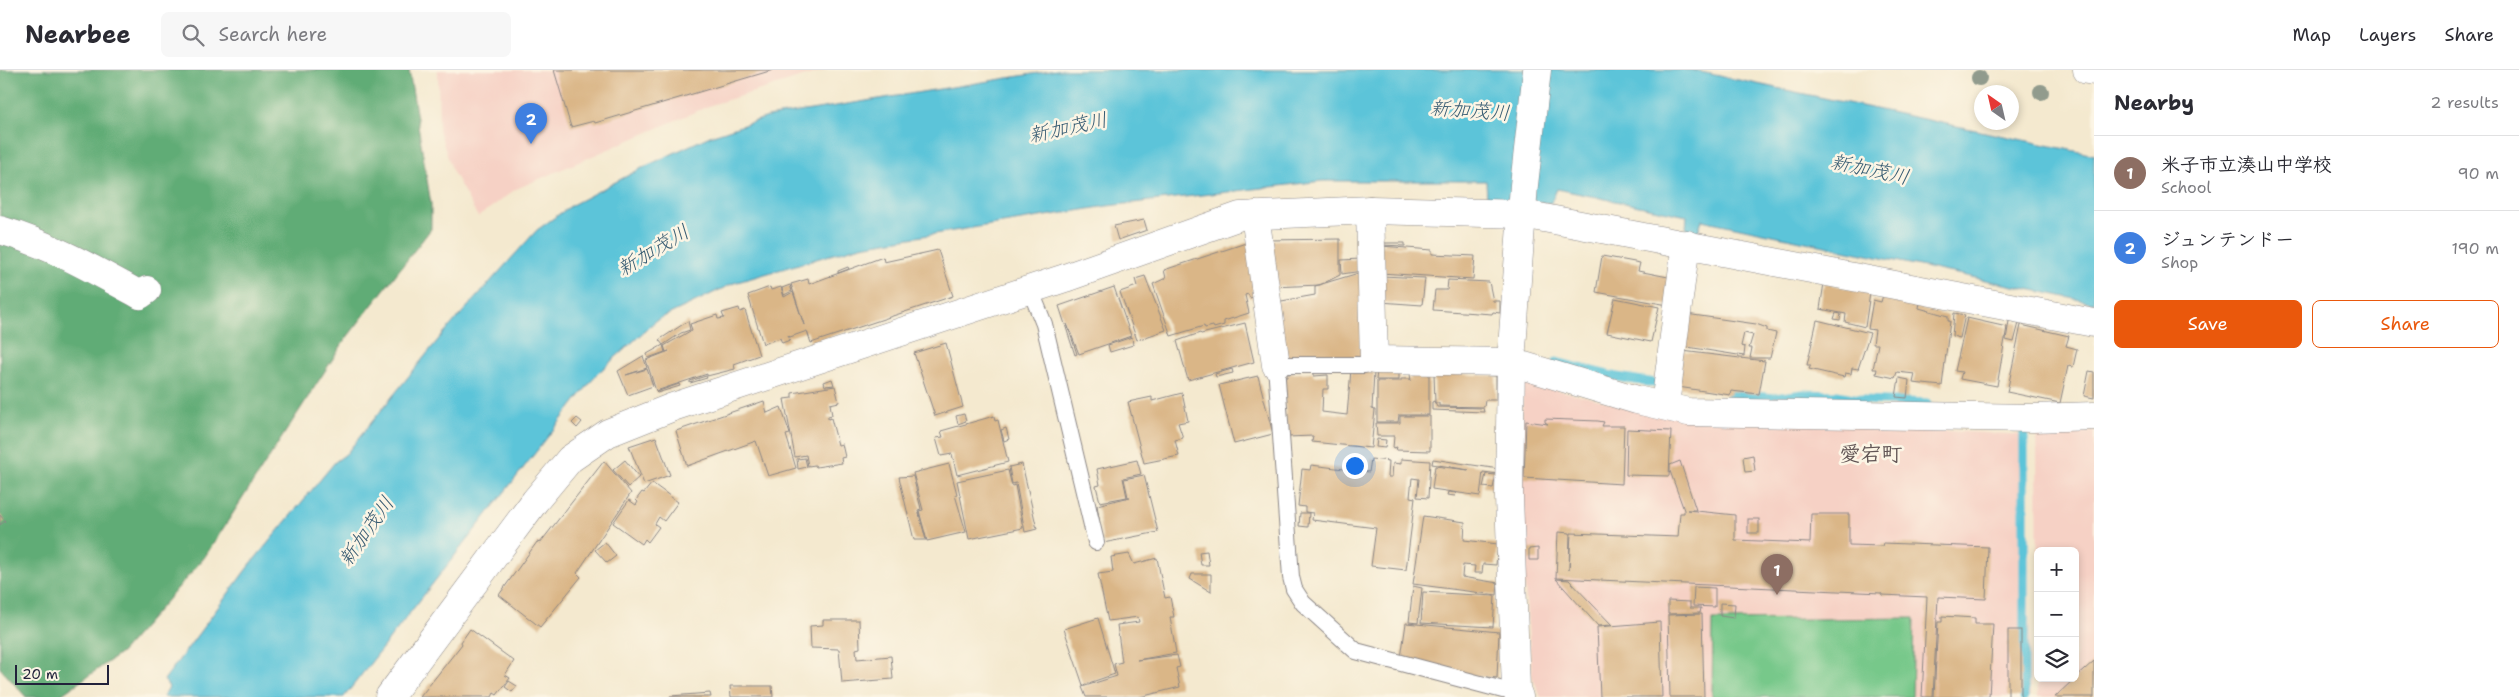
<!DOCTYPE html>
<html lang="en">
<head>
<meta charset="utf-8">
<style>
  :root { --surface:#fff; --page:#f7f7f7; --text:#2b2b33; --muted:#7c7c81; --line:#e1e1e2; --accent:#ea580c }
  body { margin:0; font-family:"Shantell Sans","Klee One",sans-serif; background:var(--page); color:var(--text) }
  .controls { position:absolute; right:15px; bottom:15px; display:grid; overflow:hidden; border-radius:8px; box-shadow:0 2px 8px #0003 }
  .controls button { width:45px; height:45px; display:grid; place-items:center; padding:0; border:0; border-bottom:1px solid var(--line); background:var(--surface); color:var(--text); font:25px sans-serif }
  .compass { position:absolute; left:1974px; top:15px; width:45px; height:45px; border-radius:50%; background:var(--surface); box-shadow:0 2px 8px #0003; rotate:326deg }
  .scale { position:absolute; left:15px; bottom:12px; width:94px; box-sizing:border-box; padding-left:5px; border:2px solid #22223b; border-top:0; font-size:14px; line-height:18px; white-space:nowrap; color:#22223b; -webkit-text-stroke:4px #fcf5e5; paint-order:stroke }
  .you { position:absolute; left:1354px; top:395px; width:18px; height:18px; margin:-12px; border:4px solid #fff; border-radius:50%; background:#1a73e8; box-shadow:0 0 0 8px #1a73e833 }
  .badge { display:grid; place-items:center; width:32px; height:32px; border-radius:50%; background:var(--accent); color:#fff; font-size:16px; font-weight:700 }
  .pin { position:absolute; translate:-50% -41px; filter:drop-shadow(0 1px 2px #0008) }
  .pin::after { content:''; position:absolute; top:26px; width:18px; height:15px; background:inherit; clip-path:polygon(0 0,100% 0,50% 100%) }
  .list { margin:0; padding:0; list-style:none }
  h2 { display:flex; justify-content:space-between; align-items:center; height:65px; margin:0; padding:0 20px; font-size:21px }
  h2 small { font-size:16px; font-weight:400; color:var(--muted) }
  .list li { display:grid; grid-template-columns:32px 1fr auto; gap:15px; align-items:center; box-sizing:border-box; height:75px; padding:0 20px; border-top:1px solid var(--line) }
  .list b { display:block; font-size:19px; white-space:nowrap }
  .list p { margin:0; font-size:16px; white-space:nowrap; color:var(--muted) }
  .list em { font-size:16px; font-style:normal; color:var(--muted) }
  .actions { display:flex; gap:10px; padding:15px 20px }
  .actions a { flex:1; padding:11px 0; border:1px solid var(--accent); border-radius:8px; text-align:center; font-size:18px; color:var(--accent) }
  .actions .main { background:var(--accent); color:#fff }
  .icon { flex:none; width:28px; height:28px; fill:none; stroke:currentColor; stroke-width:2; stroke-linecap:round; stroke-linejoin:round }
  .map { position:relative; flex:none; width:2094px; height:627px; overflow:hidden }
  header { display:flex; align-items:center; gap:30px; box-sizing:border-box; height:70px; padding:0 25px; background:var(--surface); border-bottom:1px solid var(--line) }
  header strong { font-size:24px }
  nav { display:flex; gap:28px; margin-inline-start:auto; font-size:18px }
  .search { width:350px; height:45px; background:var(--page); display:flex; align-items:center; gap:12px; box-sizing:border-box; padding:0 18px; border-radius:8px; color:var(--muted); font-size:19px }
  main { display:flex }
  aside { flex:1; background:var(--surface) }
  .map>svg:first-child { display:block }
  .built { fill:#f6d1c5 }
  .green { fill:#77c88a; stroke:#4c7562 }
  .forest { fill:#61ac76; stroke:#426758 }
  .water { fill:#5cc4d9; stroke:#3f738a }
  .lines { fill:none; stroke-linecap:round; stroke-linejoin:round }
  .stream { stroke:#5cc4d9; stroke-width:9 }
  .building { fill:#dab687 }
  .lane-casing { stroke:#8b8685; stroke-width:18 }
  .street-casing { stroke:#8b8685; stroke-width:29 }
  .secondary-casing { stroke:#8b8685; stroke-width:29 }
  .lane { stroke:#fff; stroke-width:16 }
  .street { stroke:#fff; stroke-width:28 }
  .secondary { stroke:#fff; stroke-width:28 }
  .tree { fill:#919b8d }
  .labels { text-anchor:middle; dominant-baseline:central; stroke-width:5; stroke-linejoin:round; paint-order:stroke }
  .water-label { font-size:20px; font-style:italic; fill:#365b72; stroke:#fcf5e5 }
  .quarter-label { font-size:21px; font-weight:bold; fill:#625656; stroke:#fcf5e5 }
</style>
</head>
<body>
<header>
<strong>Nearbee</strong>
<div class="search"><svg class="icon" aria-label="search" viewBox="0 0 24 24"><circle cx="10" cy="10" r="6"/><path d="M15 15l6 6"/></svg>Search here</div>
<nav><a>Map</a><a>Layers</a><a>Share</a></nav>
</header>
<main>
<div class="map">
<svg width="2094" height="627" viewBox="0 0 2094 627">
  <rect width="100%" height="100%" fill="#fcf5e5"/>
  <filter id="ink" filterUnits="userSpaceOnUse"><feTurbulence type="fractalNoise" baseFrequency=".02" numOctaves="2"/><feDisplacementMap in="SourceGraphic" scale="10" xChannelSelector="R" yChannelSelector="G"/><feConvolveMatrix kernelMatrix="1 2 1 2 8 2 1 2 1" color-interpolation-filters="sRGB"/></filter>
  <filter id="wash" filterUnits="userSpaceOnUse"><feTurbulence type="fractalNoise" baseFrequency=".0096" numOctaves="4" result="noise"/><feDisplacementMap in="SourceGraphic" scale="20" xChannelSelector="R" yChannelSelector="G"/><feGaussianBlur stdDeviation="1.12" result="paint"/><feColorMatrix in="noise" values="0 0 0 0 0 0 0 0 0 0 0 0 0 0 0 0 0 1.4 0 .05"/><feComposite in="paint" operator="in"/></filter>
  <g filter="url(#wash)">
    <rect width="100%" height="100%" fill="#f4e9cf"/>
    <!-- built -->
    <g class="built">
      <polygon points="438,0 825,0 711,35 516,119 478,147 452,100 439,60"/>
      <polygon points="1523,312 1660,344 1703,349 2028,365 2030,627 1541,627 1532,606 1519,445"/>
      <polygon points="2094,361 2094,627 2038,627 2038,608 2075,608 2075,481 2038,481 2038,559 2037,365"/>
    </g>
    <!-- green -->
    <polygon class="green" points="1914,548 1912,627 1712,627 1713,550"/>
    <!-- forest -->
    <polygon class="forest" points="0,0 409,0 431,134 431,159 345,270 204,488 121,583 58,627 26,627 0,598"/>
    <!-- water -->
    <polygon class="water" points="1057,0 1691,0 2094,85 2094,233 1702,150 1698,162 1686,159 1687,146 1557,119 1551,133 1487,128 1486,111 1322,111 1107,136 861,176 734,213 657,250 597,304 344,627 163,627 169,617 164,610 248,497 335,392 346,384 442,265 537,160 572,135 644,97 710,66 768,47"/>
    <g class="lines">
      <!-- stream -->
      <g class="stream">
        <polyline points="1556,292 1617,307 1661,314"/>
        <polyline points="1731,324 1775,328 1803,324 1837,325 1864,330 1927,333"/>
        <polyline points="2024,627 2024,350"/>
      </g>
    </g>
    <g id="blocks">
      <!-- building -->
      <g class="building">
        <polygon points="554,0 773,0 595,53 594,51 571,57"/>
        <polygon points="1144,150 1147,160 1118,170 1114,156"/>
        <polygon points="1340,169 1340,205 1320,215 1272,217 1268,170"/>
        <polygon points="1252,171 1259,225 1250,228 1248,224 1245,225 1249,243 1224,251 1224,255 1214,258 1213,256 1205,258 1204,256 1171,266 1153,214 1166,208 1164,200"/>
        <polygon points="1385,173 1405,173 1405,176 1381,175"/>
        <polygon points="1381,176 1432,180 1432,184 1475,186 1473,209 1380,203"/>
        <polygon points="938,180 953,226 811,273 807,261 790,267 788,265 790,270 782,273 780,268 763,274 748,225 770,217 771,220 781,217 784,227 793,222 804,255 791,214 808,209 809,214 883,187 884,192"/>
        <polygon points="1602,186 1640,193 1638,201 1673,208 1668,235 1596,222"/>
        <polygon points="1361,189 1362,201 1342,204 1341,190"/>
        <polygon points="848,197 849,199 838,203 838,201"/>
        <polygon points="1362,202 1364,291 1286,289 1276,232 1315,225 1315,216"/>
        <polygon points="1145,206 1166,260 1137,270 1120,222 1137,216 1135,209"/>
        <polygon points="1382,206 1425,208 1422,235 1380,232"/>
        <polygon points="1448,210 1489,212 1493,231 1500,231 1500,243 1493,242 1492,244 1433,240 1435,220 1447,220"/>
        <polygon points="1824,213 1870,223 1865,257 1845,252 1846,244 1820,239"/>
        <polygon points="790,215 792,221 784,225 782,218"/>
        <polygon points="1114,217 1131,266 1079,284 1067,254 1077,284 1075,285 1059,236"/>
        <polygon points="1883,225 1920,232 1919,238 1948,246 1948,251 1950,251 1942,316 1913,313 1915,304 1897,302 1895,308 1876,304 1877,299 1873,299 1878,274 1873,274 1875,260 1868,259 1873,230 1881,232"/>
        <polygon points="1615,228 1659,237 1651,272 1607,263"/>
        <polygon points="739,238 740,242 745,240 759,285 734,294 735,299 707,306 707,304 656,321 646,290 669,281 666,282 664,276 692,260 690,254 717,245 718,249 724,248 722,243"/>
        <polygon points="1836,243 1841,244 1840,250 1834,249"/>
        <polygon points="1954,243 1965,245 1960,268 1952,266"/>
        <polygon points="1686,244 1756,254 1767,258 1767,261 1776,263 1770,288 1750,288 1752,278 1749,278 1753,265 1744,263 1741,276 1745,277 1744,286 1681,276"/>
        <polygon points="1967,248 2007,257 1997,316 1960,309 1962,302 1955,301"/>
        <polygon points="1817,250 1870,263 1858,299 1852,298 1851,304 1845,303 1844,307 1809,299 1811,295 1807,295"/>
        <polygon points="688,251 690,260 681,263 663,275 659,270"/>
        <polygon points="2009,251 2019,253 2014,272 2006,270"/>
        <polygon points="1245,253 1254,292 1188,310 1177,271 1200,263 1201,264"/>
        <polygon points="2021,255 2069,266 2066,276 2077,279 2073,297 2068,296 2060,333 2007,322"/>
        <polygon points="1132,267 1133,275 1110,282 1108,275"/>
        <polygon points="946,273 963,337 935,346 914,283"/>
        <polygon points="663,275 665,282 648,288 647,284"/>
        <polygon points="1682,281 1765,291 1759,324 1731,321 1730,325 1678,317"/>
        <polygon points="643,286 647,298 626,305 647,299 653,316 628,325 618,301"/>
        <polygon points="1232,299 1233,303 1216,307 1215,304"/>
        <polygon points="1351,300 1374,302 1372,339 1375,340 1371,378 1312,372 1313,366 1287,367 1283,307 1287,307 1287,304 1313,302 1313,306 1328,305 1328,319 1323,319 1322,342 1347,345"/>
        <polygon points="1377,301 1399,302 1399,310 1376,310"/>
        <polygon points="2089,301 2094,302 2094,328 2084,326"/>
        <polygon points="1434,303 1496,306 1496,330 1485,330 1484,337 1439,336 1439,333 1435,333"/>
        <polygon points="1410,304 1429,304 1429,345 1399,345 1398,352 1377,352 1377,311 1401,311 1401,309 1410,309 1411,311"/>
        <polygon points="706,306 707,308 690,313 690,311"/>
        <polygon points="1258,306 1273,364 1234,374 1219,315"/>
        <polygon points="1899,308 1909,310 1907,328 1896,327"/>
        <polygon points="832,309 834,315 825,316 824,312"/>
        <polygon points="679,314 680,316 657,323 656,322"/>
        <polygon points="835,316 839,332 830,334 832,345 828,346 828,349 831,348 838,375 842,374 845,387 841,388 842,393 816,397 815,395 808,396 806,385 795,387 784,329 792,328 792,323"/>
        <polygon points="1182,323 1188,351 1178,353 1183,368 1175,370 1179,386 1144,393 1128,332 1152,327 1152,331"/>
        <polygon points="764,331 767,343 781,337 790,364 786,365 796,398 768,406 756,371 687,396 676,361"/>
        <polygon points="1434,331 1437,337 1483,338 1484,342 1432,340 1432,332"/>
        <polygon points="964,344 966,351 958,354 956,346"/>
        <polygon points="994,346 995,351 998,350 1008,392 957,405 952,384 941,386 936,368 943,367 941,361"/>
        <polygon points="1400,346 1430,346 1430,381 1396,380 1397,377 1393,378 1394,366 1377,366 1376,353 1400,353"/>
        <polygon points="577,348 582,352 577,358 572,353"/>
        <polygon points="1545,349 1598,351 1604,352 1602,356 1624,356 1622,414 1524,408 1526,351 1548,354 1545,352"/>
        <polygon points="1006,358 1009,369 1004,371 1001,360"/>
        <polygon points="1627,359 1671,361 1669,406 1626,405"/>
        <polygon points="656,367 670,405 644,414 629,376"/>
        <polygon points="1377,369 1386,370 1385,378 1376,377"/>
        <polygon points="1753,385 1755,401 1745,402 1743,387"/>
        <polygon points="805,388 807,397 798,399 797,389"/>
        <polygon points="1371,389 1389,391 1388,407 1392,407 1393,393 1401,394 1401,389 1430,391 1428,428 1417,427 1419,409 1412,408 1410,427 1415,428 1406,500 1371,496 1376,458 1312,450 1313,443 1305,442 1305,437 1298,436 1302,399 1310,400 1311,395 1369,402"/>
        <polygon points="1433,389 1499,399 1499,404 1483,402 1480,426 1432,419 1435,396 1469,400 1432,394"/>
        <polygon points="625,390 639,407 628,417 613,400"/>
        <polygon points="1137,390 1141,404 1123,408 1127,427 1100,432 1096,416 1100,415 1097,399"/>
        <polygon points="604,391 631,423 577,503 581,507 540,557 499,525 537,472 540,473"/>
        <polygon points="1680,391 1696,440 1687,440 1735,445 1735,470 1810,473 1811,444 1849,444 1849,475 1882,476 1883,473 1988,477 1986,529 1938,527 1933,627 1922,627 1927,527 1882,525 1881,523 1556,508 1558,462 1570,463 1569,500 1571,463 1678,467 1680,443 1684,443 1684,440 1670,401 1670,395"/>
        <polygon points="949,394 957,424 955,425 966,462 927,471 919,441 923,440 913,403"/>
        <polygon points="1022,394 1037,459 1025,462 1016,413 1012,414 1009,397"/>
        <polygon points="1008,400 1012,416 1015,415 1023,458 969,469 957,411"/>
        <polygon points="1486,404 1496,405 1493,418 1483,417"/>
        <polygon points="1144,405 1158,462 1103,473 1097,435 1130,427 1128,427 1124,409"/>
        <polygon points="913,406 921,439 918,440 926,470 914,470 899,407"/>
        <polygon points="652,413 678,432 664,451 659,447 655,454 659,457 648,472 645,469 642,474 613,453 629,430 636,435 638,432 636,430 642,422 644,423"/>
        <polygon points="1448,422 1456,423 1455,426 1447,425"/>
        <polygon points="1300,443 1309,443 1308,457 1299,456"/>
        <polygon points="0,445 5,451 0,455"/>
        <polygon points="1423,446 1465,452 1464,470 1498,474 1496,495 1483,494 1482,503 1474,503 1475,496 1463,495 1462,507 1498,513 1497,525 1413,514"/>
        <rect x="1748" y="449" width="11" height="14"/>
        <polygon points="605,472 616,486 607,493 595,480"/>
        <polygon points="1538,478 1538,490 1529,490 1529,479"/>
        <polygon points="1207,481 1209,495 1201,495 1199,482"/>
        <polygon points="1129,484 1134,494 1157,488 1165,528 1170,527 1174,547 1170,547 1176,583 1137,590 1177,585 1180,597 1176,598 1180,617 1140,627 1086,627 1082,617 1117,606 1114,594 1122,592 1117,555 1139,552 1138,547 1108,551 1098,504 1113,502 1111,487"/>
        <polygon points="1192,504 1211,504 1211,522 1190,509"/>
        <polygon points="1556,509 1569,510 1612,555 1598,556"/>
        <polygon points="1413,516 1422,518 1418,553 1409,552"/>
        <polygon points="1694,517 1715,518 1715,537 1693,536"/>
        <polygon points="1423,522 1495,526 1493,557 1421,553"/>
        <polygon points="1668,531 1690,532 1690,538 1701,538 1700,543 1668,544"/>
        <polygon points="1720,533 1735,534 1734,548 1720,546"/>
        <polygon points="1702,544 1704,627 1670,627 1668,545"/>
        <polygon points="1942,546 1975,548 1975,554 1993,554 1989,627 1934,627 1938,552 1942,552"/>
        <polygon points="1098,548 1115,604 1083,615 1064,559"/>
        <polygon points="823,550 859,550 860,578 856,579 857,589 891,586 893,609 842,613 839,579 811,578 810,556 823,555"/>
        <polygon points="1660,552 1662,627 1600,627 1597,557"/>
        <polygon points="1406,553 1499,562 1497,608 1465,605 1401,588"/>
        <polygon points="470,559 514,591 505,605 510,608 497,625 494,623 492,627 420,627 462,574 461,572"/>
        <rect x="2008" y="560" width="13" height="67"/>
        <polygon points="2094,591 2094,627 2055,627 2075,608"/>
        <polygon points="509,611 517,616 512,622 505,617"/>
        <polygon points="730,616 772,616 773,627 731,627"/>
        <polygon points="710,623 711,627 670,627 670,626"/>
      </g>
    </g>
  </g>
  <g filter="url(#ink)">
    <use href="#blocks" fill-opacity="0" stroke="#8b8685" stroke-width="1"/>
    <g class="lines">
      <defs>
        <g id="lane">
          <polyline points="1030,219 1044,254 1096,472"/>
          <polyline points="1374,290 1365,295 1276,295 1291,507 1294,519 1303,533 1356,581 1503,620 1516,619"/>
        </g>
        <g id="street">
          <polyline points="1370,140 1374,290 1511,292 1637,330 1688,342 2033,348 2094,346"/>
          <polyline points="1255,145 1276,295"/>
          <path d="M 0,160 C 49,174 95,200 140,225 L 147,220"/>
          <polyline points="1665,335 1686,174"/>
          <polyline points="389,627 535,431 570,389 608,363 673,337 1065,208 1240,146 1371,140 1523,144 2094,253"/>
          <polyline points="1519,627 1516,619 1509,427 1511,292 1524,115 1537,0"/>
        </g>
        <polyline id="secondary" points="2087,0 2094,1"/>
      </defs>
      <!-- lane casing -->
      <use href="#lane" class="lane-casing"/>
      <!-- street casing -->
      <use href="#street" class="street-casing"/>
      <!-- secondary casing -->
      <use href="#secondary" class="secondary-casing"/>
      <!-- lane -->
      <use href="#lane" class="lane"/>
      <!-- street -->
      <use href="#street" class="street"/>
      <!-- secondary -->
      <use href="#secondary" class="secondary"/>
    </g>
    <!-- trees -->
    <g class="tree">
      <circle cx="1979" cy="8" r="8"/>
      <circle cx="2041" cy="22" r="8"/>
    </g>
  </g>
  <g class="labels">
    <!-- water labels -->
    <g class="water-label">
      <text transform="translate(1470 40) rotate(4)">新加茂川</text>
      <text transform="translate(1068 57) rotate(-12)">新加茂川</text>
      <text transform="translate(1870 99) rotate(12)">新加茂川</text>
      <text transform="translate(653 180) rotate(-31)">新加茂川</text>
      <text transform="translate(366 461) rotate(-55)">新加茂川</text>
    </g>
    <!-- quarter labels -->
    <g class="quarter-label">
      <text x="1871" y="384">愛宕町</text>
    </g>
  </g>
</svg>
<div class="controls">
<button>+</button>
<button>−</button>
<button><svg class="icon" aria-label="layers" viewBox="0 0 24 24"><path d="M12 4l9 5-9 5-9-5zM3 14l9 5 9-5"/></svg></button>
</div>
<svg class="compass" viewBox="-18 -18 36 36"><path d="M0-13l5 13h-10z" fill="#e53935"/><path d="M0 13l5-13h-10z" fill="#7c7c81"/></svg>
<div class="scale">20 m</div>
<div class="you"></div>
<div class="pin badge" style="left:1777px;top:525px;background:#8d6e63">1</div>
<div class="pin badge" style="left:531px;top:74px;background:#3f7fe0">2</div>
</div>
<aside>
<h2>Nearby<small>2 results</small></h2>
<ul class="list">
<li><span class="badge" style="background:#8d6e63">1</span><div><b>米子市立湊山中学校</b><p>School</p></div><em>90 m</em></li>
<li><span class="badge" style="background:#3f7fe0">2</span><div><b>ジュンテンドー</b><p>Shop</p></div><em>190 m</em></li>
</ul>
<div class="actions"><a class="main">Save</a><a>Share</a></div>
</aside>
</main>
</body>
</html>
